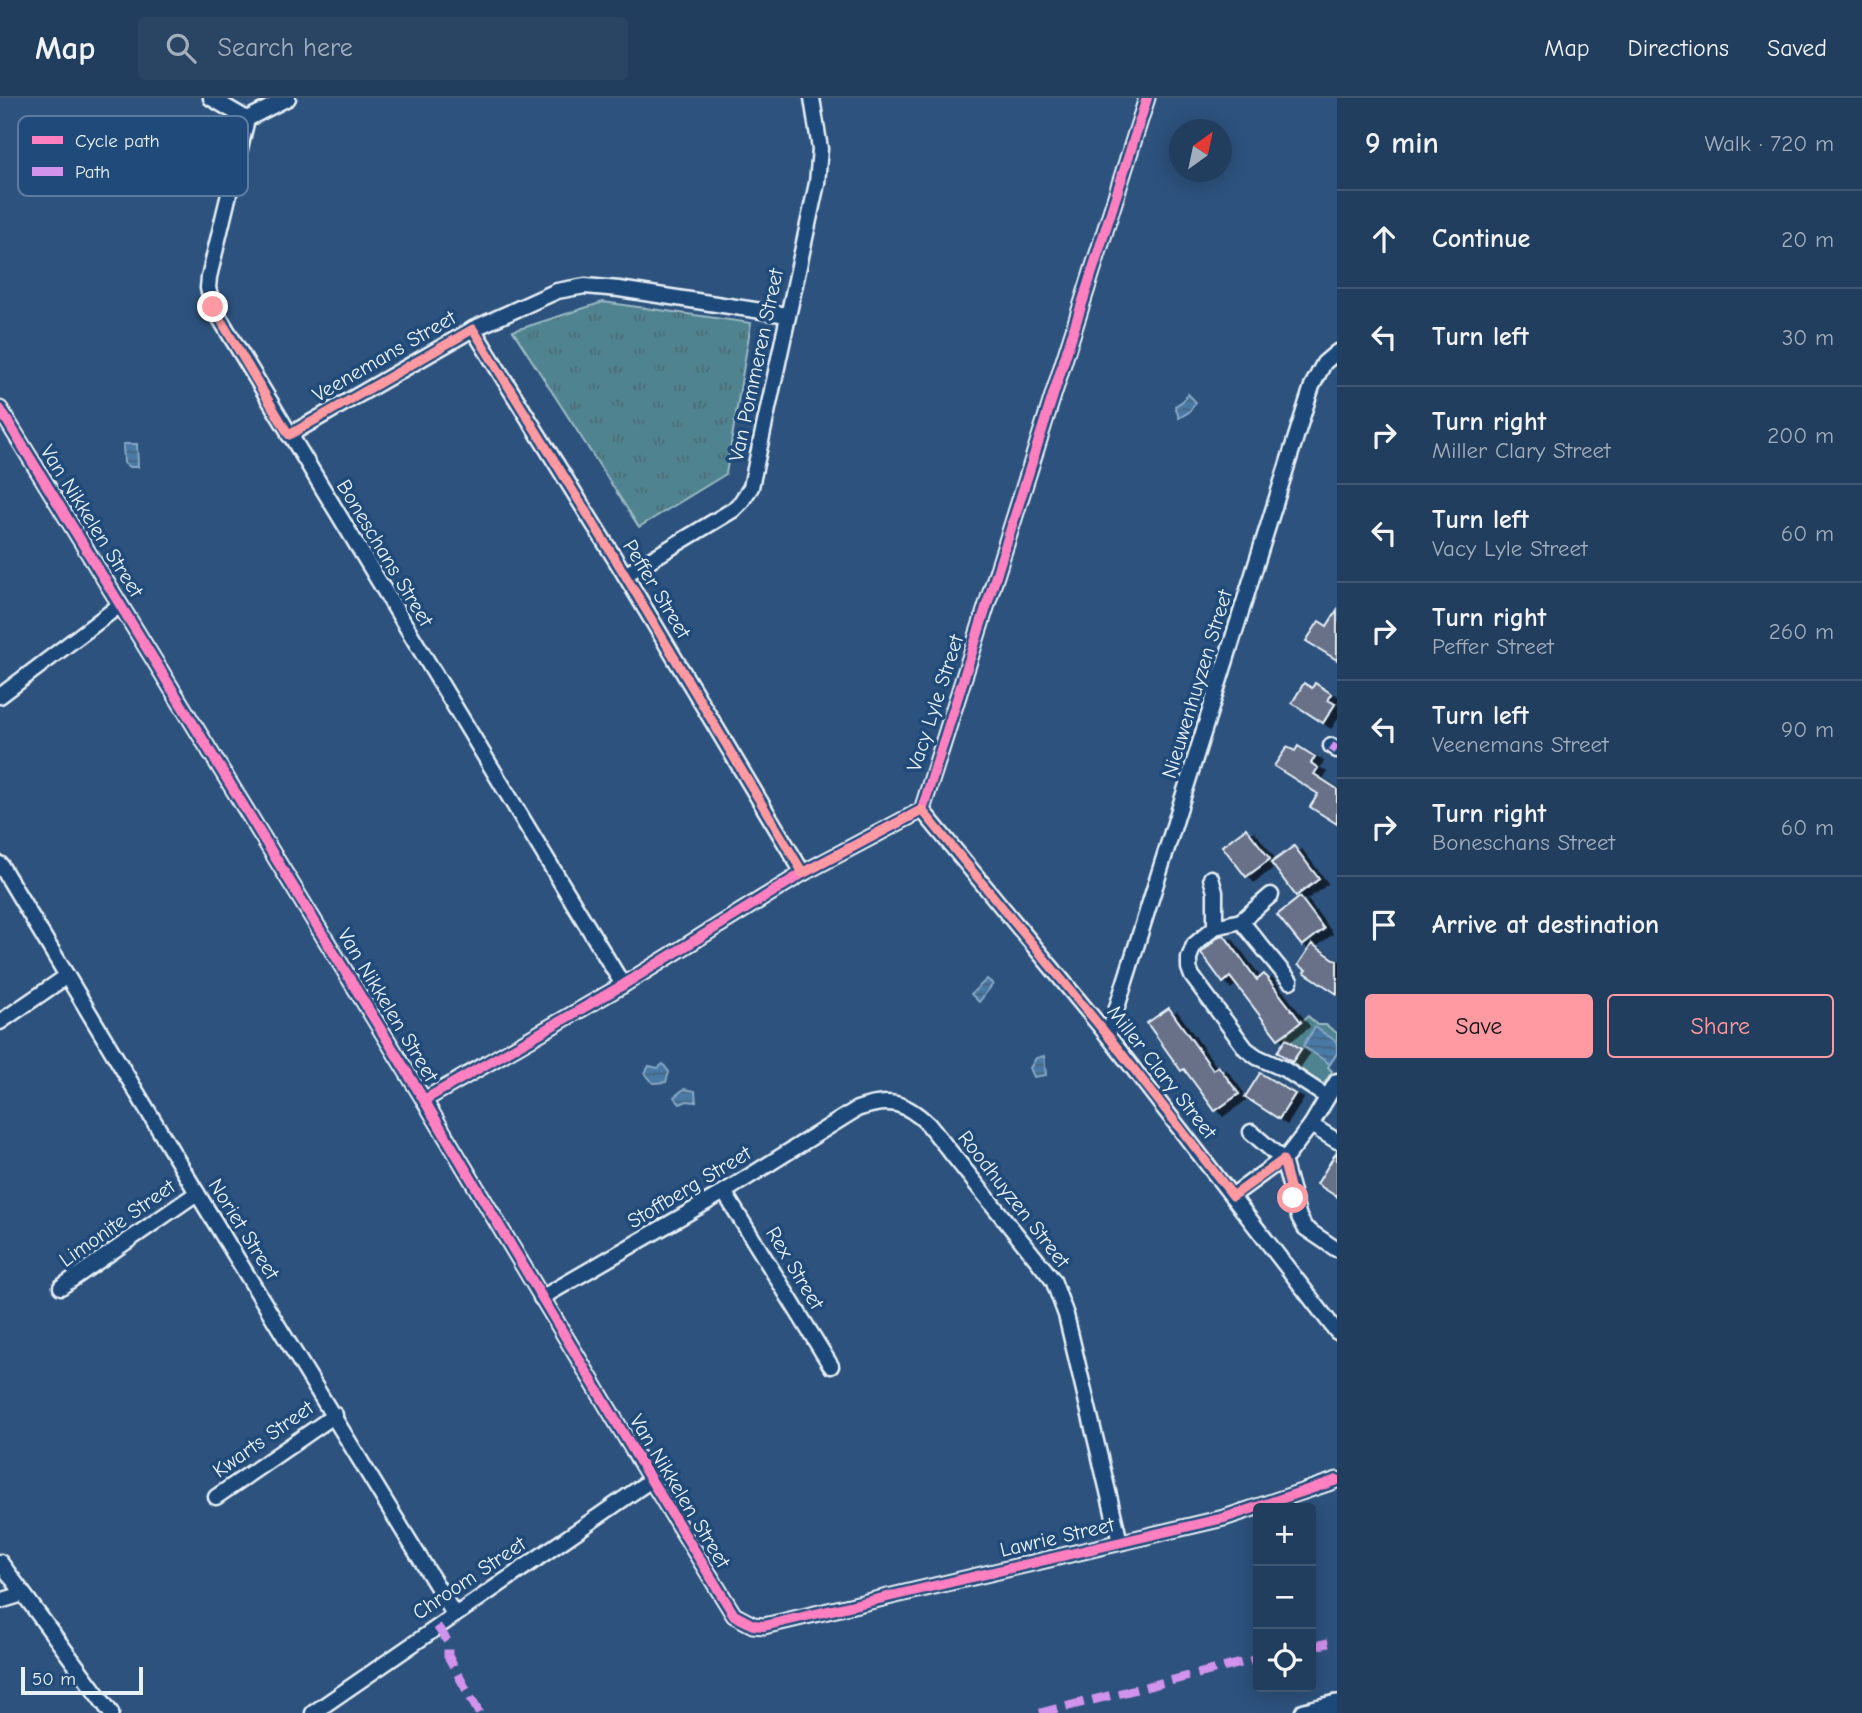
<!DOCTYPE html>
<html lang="en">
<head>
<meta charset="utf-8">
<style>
  :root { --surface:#223e5e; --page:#2a4564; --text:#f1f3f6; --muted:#a2aebc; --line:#3f5773; --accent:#ff9aa2 }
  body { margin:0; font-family:"Comic Neue",sans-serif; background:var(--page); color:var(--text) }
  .controls { position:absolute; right:21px; bottom:21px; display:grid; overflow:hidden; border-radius:7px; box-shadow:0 4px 18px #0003 }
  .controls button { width:63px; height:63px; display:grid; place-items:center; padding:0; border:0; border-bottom:2px solid var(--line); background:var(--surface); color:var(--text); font:35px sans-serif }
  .compass { position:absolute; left:1169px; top:21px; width:63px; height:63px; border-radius:50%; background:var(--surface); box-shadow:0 4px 18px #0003; rotate:33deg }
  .scale { position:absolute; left:21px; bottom:18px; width:122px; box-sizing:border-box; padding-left:7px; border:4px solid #e8f1f8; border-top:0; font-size:19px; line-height:24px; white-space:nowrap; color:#e8f1f8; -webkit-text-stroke:5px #1f4a7a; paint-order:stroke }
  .stop { position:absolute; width:21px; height:21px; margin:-16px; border:5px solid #ff9aa2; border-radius:50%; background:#fff }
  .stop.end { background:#ff9aa2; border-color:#fff; box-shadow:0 2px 7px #0008 }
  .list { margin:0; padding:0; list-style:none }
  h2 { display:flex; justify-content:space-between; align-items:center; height:91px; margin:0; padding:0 28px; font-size:30px }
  h2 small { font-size:23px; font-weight:400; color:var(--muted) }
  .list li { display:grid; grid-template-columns:46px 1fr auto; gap:21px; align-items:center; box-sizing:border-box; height:98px; padding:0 28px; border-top:2px solid var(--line) }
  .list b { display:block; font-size:26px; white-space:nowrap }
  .list p { margin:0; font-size:23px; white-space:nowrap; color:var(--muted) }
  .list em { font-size:23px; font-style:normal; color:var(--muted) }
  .actions { display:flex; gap:14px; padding:21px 28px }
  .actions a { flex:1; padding:16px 0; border:2px solid var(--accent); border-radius:7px; text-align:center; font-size:24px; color:var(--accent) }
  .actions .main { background:var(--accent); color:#111 }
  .icon { flex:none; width:38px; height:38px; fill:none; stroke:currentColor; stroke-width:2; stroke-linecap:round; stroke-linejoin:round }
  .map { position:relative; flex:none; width:1337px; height:1615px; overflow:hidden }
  header { display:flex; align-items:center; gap:42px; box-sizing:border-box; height:98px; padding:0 35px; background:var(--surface); border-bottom:2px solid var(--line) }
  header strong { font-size:33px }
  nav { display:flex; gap:38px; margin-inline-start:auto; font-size:24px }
  .search { width:490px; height:63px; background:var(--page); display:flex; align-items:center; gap:18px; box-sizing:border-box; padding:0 24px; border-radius:7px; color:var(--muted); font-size:26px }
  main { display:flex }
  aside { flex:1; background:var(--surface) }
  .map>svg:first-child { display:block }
  .green { fill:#50838f; stroke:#9cbac4; stroke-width:2 }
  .park { fill:url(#park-tufts); stroke:#9cbac4; stroke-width:2 }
  .water { fill:url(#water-rules); stroke:#88a9c6; stroke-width:2 }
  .building { fill:#677188; stroke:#e8f1f8; stroke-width:2; filter:url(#shadow) }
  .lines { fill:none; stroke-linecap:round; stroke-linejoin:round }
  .minor-casing { stroke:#e8f1f8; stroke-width:19 }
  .secondary-casing { stroke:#e8f1f8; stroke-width:24 }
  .minor { stroke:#1f4a7a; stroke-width:14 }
  .secondary { stroke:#1f4a7a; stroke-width:19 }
  .quiet { stroke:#d193ec; stroke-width:9; stroke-dasharray:18 9; stroke-linecap:butt }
  .cycleway-casing { stroke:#1f4a7a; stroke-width:15 }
  .cycleway { stroke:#ff80c0; stroke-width:10 }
  .route { stroke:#ff9aa2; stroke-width:9 }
  .labels { text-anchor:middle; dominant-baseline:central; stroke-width:7; stroke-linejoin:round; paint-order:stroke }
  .street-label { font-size:21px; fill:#e8f1f8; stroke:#1f4a7a }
  .key { fill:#1f4a7a; stroke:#5b7ca0; stroke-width:2 }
  .key-label { font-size:19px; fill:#e8f1f8 }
</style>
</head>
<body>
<header>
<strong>Map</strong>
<div class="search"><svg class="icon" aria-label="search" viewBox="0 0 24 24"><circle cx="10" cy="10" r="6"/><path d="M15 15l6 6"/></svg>Search here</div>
<nav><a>Map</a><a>Directions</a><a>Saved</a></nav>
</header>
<main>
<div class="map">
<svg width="1337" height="1615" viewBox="0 0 1337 1615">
  <defs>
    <pattern id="park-tufts" width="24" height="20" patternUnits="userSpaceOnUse" patternTransform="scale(1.75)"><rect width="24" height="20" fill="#50838f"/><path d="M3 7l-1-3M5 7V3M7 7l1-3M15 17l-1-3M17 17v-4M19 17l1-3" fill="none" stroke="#4c6b73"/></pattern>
    <pattern id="water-rules" width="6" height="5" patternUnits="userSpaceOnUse" patternTransform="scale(1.75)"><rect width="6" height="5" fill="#4879a5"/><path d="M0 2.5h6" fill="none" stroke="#47637c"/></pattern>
    <filter id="shadow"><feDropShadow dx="8" dy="4.5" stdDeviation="0" flood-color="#0009"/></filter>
  </defs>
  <rect width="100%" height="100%" fill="#2d527d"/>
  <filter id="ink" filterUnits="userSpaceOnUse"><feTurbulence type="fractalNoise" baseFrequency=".0143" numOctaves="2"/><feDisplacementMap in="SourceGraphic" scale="14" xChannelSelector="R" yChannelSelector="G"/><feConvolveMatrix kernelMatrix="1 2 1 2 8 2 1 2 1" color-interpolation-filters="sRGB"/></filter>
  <g filter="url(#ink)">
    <!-- green -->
    <polygon class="green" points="1308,918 1318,927 1326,927 1337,935 1337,955 1328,969 1332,973 1324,986 1320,986 1292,964 1301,951 1285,938"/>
    <!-- park -->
    <polygon class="park" points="603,204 751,225 726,376 639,429 513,233"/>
    <!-- water -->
    <g class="water">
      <polygon points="1188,296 1196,304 1189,314 1179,320 1175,308 1183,303"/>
      <polygon points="123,346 137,346 138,369 129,369 124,365"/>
      <polygon points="987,881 993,886 979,904 971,896"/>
      <polygon points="1315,929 1337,944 1337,955 1330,966 1303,948"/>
      <polygon points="1044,958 1046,977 1034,979 1030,970 1036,960"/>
      <polygon points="663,966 669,974 666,984 653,985 645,975 649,968 658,970"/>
      <polygon points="684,991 695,993 696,1004 687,1003 680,1006 674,999"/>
    </g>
    <!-- building -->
    <g class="building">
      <polygon points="1337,512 1337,562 1306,543 1319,523 1327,528"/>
      <polygon points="1304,585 1312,590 1315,585 1332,596 1328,602 1335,606 1323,625 1292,605"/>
      <polygon points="1298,648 1315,659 1311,665 1318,670 1314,676 1337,691 1337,726 1310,709 1318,696 1274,668 1287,649 1295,653"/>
      <polygon points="1246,730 1270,761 1246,779 1222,748"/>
      <polygon points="1294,748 1319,781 1296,798 1271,765"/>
      <polygon points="1300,799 1324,831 1302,848 1277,817"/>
      <polygon points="1224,837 1257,882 1264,876 1301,924 1278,941 1230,879 1223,885 1201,855 1219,838"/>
      <polygon points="1312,846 1337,863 1337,896 1304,874 1306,872 1298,867"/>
      <polygon points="1169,910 1213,972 1218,968 1239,996 1215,1013 1184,971 1181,973 1147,925"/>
      <polygon points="1286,941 1301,951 1292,964 1277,954"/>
      <polygon points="1260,975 1295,996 1279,1021 1245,999"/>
      <polygon points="1337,1053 1337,1099 1317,1086"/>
    </g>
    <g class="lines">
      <defs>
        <g id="minor">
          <polyline points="211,0 247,21"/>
          <polyline points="247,21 209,179 208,190 213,209 623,887"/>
          <polyline points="247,21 288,0"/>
          <polyline points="473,231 625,477 803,775"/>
          <polyline points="0,311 424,1002 651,1382 734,1517 753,1527 764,1528 1224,1420 1337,1382"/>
          <polyline points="289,337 473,231 557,193 585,188 619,191 787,217"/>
          <polyline points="625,477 733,412 741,404 751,389 817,85 820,51 812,0"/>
          <polyline points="0,598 120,507"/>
          <polyline points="1331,648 1337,652"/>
          <polyline points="922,712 1108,938 1337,1234"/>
          <polyline points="0,766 197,1095 454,1516"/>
          <polyline points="1211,780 1215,794 1215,829"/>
          <polyline points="1241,823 1271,797"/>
          <polyline points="1290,883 1241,823 1215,829 1194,847 1189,860 1189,870 1192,878 1246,951 1257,959 1284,971 1327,999"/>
          <polyline points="0,924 67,878"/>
          <polyline points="1108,938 1312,288 1324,265 1337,254"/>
          <polyline points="424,1002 623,887 803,775 922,712 1147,0"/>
          <polyline points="1311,1027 1337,1043"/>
          <polyline points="1251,1034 1283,1062 1299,1119 1305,1130 1336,1151"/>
          <polyline points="724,1094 831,1268"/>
          <polyline points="1232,1098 1288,1057 1311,1027 1337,983"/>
          <polyline points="61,1189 197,1095"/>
          <path d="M 541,1200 L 724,1094 L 857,1011 C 888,1000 904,1003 928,1026 L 1053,1182 L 1066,1217 L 1120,1444"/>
          <polyline points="216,1399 335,1317"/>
          <polyline points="0,1464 111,1615"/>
          <polyline points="0,1503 23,1496"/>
          <polyline points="313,1615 651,1382"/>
        </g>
        <polyline id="secondary" points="1305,1615 1337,1607"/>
      </defs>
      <!-- minor casing -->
      <use href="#minor" class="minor-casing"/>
      <!-- secondary casing -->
      <use href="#secondary" class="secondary-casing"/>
      <!-- minor -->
      <use href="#minor" class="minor"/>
      <!-- secondary -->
      <use href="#secondary" class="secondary"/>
      <!-- quiet -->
      <g class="quiet">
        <polyline points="1331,648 1337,652"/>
        <polyline points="437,1528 448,1544 448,1558 479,1615"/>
        <polyline points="1311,1549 1337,1543"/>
        <polyline points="1040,1615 1258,1561"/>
      </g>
      <defs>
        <g id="cycleway">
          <polyline points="0,311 424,1002 651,1382 734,1517 753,1527 764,1528 1224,1420 1337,1382"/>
          <polyline points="424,1002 623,887 803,775 922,712 1147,0"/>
        </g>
      </defs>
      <!-- cycleway casing -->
      <use href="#cycleway" class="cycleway-casing"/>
      <!-- cycleway -->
      <use href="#cycleway" class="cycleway"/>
    </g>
  </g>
  <g class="lines" filter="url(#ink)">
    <!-- route -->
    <polyline class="route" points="213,209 289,337 473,231 625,477 803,775 922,712 1108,938 1233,1098 1283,1062 1293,1100"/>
  </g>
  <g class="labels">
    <!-- street labels -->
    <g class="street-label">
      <text transform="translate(384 258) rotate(-30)">Veenemans Street</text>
      <text transform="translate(756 267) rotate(-78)">Van Pommeren Street</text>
      <text transform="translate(92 423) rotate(58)">Van Nikkelen Street</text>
      <text transform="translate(385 455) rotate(59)">Boneschans Street</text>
      <text transform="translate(657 491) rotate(59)">Peffer Street</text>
      <text transform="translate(1197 586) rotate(-73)">Nieuwenhuyzen Street</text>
      <text transform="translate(935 605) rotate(-72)">Vacy Lyle Street</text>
      <text transform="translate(388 907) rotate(59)">Van Nikkelen Street</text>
      <text transform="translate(1162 974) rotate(52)">Miller Clary Street</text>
      <text transform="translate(689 1089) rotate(-31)">Stoffberg Street</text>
      <text transform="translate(1014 1101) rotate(52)">Roodhuyzen Street</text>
      <text transform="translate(117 1125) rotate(-35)">Limonite Street</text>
      <text transform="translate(244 1131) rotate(58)">Noriet Street</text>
      <text transform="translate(795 1170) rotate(59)">Rex Street</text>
      <text transform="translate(263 1341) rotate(-35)">Kwarts Street</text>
      <text transform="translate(680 1393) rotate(59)">Van Nikkelen Street</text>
      <text transform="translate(1057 1439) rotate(-13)">Lawrie Street</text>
      <text transform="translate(469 1480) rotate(-34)">Chroom Street</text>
    </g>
  </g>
  <!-- legend -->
  <rect x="18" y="18" width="230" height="80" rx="10" class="key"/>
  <rect x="32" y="38" width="31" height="8" fill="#ff80c0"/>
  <rect x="32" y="69" width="31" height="9" fill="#d193ec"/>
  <g class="key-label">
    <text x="75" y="49">Cycle path</text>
    <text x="75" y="80">Path</text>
  </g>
</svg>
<div class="controls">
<button>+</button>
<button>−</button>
<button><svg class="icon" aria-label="locate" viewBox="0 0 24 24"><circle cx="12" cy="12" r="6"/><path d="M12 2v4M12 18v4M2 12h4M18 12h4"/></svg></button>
</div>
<svg class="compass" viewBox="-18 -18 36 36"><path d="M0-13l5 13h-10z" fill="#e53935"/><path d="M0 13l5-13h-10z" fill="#a2aebc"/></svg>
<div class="scale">50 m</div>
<div class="stop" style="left:1293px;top:1100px"></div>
<div class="stop end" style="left:213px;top:209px"></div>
</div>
<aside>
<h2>9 min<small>Walk · 720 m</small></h2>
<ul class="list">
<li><svg class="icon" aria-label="ahead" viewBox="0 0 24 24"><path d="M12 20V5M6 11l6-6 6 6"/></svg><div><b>Continue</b></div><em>20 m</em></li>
<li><svg class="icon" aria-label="left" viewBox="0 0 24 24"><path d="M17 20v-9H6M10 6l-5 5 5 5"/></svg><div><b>Turn left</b></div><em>30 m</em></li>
<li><svg class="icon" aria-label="right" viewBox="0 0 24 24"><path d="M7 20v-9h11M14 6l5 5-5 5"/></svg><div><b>Turn right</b><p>Miller Clary Street</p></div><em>200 m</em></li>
<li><svg class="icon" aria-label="left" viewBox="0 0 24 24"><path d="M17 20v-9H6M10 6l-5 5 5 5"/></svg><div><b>Turn left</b><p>Vacy Lyle Street</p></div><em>60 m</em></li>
<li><svg class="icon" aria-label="right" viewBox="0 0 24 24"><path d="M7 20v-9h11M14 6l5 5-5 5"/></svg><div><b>Turn right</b><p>Peffer Street</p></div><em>260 m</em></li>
<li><svg class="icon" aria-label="left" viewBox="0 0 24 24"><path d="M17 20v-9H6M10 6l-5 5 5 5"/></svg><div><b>Turn left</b><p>Veenemans Street</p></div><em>90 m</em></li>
<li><svg class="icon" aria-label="right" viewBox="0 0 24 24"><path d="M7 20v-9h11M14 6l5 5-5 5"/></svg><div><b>Turn right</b><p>Boneschans Street</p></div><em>60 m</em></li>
<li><svg class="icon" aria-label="arrive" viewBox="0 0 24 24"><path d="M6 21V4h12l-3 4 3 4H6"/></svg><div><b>Arrive at destination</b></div></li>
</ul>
<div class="actions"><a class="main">Save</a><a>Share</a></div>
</aside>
</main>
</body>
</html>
